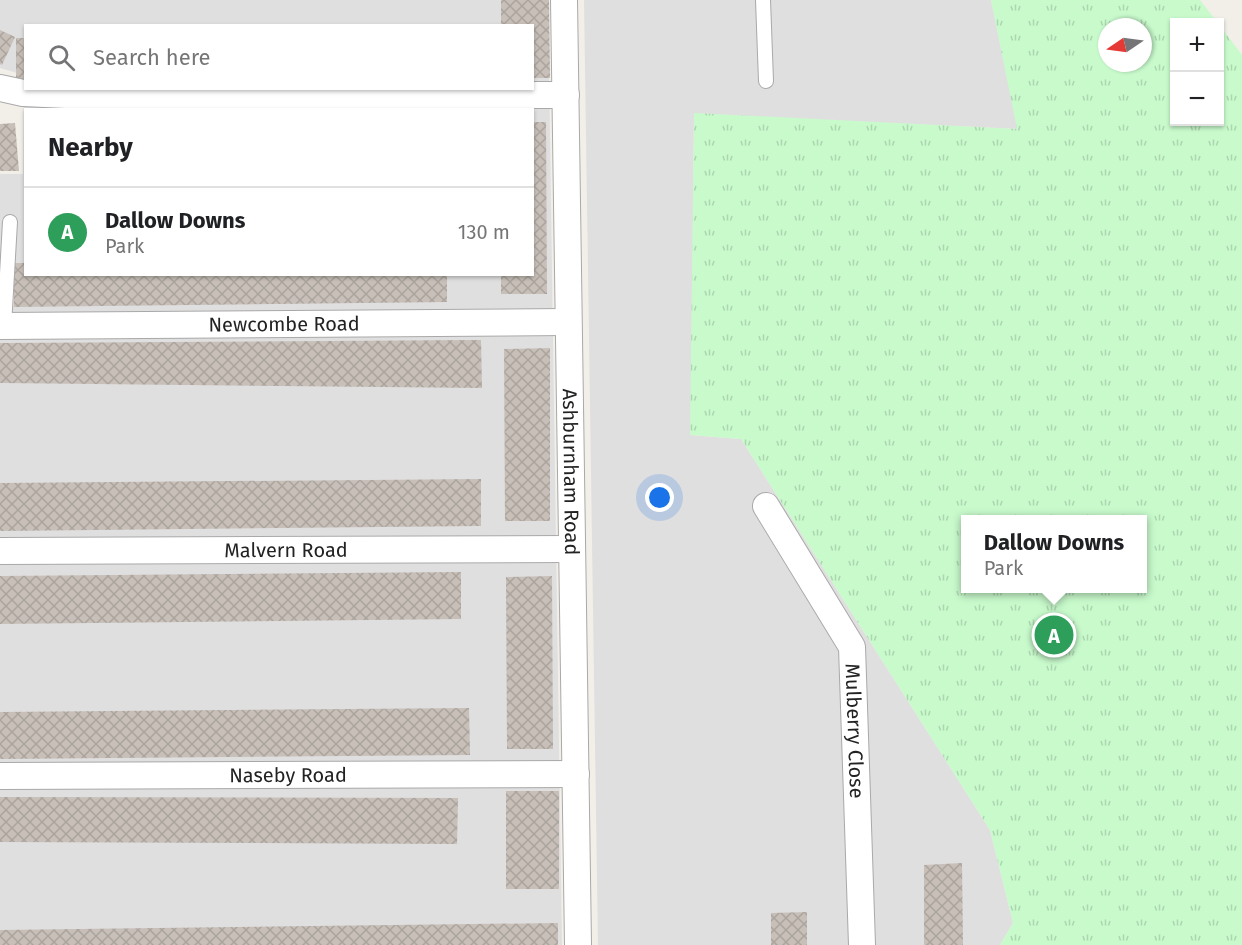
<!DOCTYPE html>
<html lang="en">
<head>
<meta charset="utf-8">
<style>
  :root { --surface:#fff; --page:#f6f6f6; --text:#202124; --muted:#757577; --line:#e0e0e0; --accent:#d40000 }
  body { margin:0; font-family:"Fira Sans",sans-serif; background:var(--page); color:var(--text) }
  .controls { position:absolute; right:18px; top:18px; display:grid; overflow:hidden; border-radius:0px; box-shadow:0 2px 4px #0004 }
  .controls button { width:54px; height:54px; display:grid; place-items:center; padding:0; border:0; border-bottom:2px solid var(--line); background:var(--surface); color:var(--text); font:30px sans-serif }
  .compass { position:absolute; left:1098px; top:18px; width:54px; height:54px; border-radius:50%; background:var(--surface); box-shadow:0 2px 4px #0004; rotate:257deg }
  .you { position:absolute; left:660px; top:498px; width:21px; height:21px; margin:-15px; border:4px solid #fff; border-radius:50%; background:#1a73e8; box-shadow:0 0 0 9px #1a73e833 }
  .badge { display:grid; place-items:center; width:39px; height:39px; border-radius:50%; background:var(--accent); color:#fff; font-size:20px; font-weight:700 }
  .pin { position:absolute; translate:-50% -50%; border:3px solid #fff; box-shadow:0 2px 6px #0006 }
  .popup { position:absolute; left:961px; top:515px; width:186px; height:78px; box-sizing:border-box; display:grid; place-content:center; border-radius:0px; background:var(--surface); filter:drop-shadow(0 2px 4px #0005); font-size:20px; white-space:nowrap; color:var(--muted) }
  .popup b { font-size:22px; color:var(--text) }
  .popup::after { content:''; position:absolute; left:50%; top:100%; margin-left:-12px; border:12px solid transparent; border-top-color:var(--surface) }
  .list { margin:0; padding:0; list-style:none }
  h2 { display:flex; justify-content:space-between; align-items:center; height:78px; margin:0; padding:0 24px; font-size:26px }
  h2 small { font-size:20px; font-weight:400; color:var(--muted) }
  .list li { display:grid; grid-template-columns:39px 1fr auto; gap:18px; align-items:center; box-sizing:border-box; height:90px; padding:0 24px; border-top:2px solid var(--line) }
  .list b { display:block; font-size:22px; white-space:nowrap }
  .list p { margin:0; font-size:20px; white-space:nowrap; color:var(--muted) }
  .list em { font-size:20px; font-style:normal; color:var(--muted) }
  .icon { flex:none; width:33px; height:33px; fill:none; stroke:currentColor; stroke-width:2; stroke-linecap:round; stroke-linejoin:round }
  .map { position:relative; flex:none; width:1242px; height:945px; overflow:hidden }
  .search { position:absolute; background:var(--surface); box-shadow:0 2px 4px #0004; left:24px; top:24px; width:510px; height:66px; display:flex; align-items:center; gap:15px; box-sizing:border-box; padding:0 21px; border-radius:0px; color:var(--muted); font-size:22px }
  .panel { position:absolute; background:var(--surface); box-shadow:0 2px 4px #0004; left:24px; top:108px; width:510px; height:168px; border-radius:0px }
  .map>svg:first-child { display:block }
  .residential { fill:#e0dfdf; fill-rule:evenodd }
  .park { fill:url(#park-tufts); fill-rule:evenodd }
  .building { fill:url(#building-cross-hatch) }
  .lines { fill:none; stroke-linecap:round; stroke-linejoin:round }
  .lane-casing { stroke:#a9a9a9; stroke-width:16 }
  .street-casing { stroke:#a9a9a9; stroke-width:28 }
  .lane { stroke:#fff; stroke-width:14 }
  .street { stroke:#fff; stroke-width:26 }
  .labels { text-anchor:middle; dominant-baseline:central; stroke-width:4.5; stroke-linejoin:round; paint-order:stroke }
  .street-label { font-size:20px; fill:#222; stroke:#fff }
</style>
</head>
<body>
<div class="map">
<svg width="1242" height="945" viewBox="0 0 1242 945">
  <defs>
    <pattern id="park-tufts" width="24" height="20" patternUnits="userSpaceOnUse" patternTransform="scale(1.5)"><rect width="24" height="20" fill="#c8facc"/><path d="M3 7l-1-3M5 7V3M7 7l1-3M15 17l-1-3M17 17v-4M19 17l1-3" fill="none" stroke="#acd6af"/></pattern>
    <pattern id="building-cross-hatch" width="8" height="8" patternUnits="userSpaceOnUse" patternTransform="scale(1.5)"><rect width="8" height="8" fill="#c7bfb8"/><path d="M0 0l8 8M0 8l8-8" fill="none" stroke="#aba49e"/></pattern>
  </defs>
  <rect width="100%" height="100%" fill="#f2efe9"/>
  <!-- residential -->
  <g class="residential">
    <path d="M 0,0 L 548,0 L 562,945 L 0,945 L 0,174 L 23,174 L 24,75 L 0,68 ZM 26,26 L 532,26 L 532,88 L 26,88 ZM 26,110 L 532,110 L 532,274 L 26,274 Z"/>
    <polygon points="584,0 991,0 1018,129 694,114 691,435 741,439 990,830 1013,923 1000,945 598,945"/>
  </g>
  <!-- park -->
  <path class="park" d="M 991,0 L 1200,0 L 1217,22 L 1174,22 L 1174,122 L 1220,122 L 1220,26 L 1242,55 L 1242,945 L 1000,945 L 1013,923 L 990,830 L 741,439 L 690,435 L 694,113 L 1017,129 ZM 1107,27 L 1143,27 L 1143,63 L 1107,63 ZM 966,520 L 1142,520 L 1142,588 L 966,588 Z"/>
  <!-- building -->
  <g class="building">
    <polygon points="501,0 549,0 550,78 532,78 532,26 501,26"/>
    <polygon points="0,30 15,37 2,65 0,64"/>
    <rect x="16" y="38" width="10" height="44"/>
    <polygon points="532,122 546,122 547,294 501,294 501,274 532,274"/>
    <polygon points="15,123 19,171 0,171 0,124"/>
    <polygon points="14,263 26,263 26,274 447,274 447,302 14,307"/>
    <polygon points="481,340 482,388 0,383 0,343"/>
    <polygon points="550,348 550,521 505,521 504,349"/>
    <polygon points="481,479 481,526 0,531 0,483"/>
    <polygon points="461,572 461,619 0,624 0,576"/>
    <polygon points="552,576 553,749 507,749 506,577"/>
    <polygon points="469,708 470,755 0,759 0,712"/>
    <rect x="506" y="791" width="53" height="98"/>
    <polygon points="0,797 458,798 457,844 0,842"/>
    <polygon points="962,863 963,945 924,945 924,865"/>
    <polygon points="807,912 807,945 771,945 771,913"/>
    <polygon points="558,923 558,945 0,945 0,930"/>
  </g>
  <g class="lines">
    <defs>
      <g id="lane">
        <polyline points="763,0 766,81"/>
        <polyline points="4,326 10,222"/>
      </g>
      <g id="street">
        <path id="s1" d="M 564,0 L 578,945"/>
        <polyline points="0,88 23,93 66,95 566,95"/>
        <path id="s2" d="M 0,326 L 567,322"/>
        <path id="s3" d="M 766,506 L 852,647 L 862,945"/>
        <path id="s4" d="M 0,551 L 572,549"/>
        <path id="s5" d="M 0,776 L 576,774"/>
      </g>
    </defs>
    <!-- lane casing -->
    <use href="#lane" class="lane-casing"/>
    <!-- street casing -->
    <use href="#street" class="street-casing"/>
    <!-- lane -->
    <use href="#lane" class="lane"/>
    <!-- street -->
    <use href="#street" class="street"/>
  </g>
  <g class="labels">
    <!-- street labels -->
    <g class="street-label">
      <text stroke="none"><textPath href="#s2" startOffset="284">Newcombe Road</textPath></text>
      <text stroke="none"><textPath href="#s1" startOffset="472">Ashburnham Road</textPath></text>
      <text stroke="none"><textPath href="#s4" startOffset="286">Malvern Road</textPath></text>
      <text stroke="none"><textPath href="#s3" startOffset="249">Mulberry Close</textPath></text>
      <text stroke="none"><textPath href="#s5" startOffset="288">Naseby Road</textPath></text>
    </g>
  </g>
</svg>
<div class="controls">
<button>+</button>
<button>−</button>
</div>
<svg class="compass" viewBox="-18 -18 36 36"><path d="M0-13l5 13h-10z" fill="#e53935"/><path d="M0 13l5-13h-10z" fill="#757577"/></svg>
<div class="you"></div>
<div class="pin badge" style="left:1054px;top:635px;background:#2e9e5b">A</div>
<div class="popup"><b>Dallow Downs</b>Park</div>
<div class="search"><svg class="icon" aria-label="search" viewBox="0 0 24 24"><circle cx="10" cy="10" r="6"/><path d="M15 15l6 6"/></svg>Search here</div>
<section class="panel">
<h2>Nearby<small></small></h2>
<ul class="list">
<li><span class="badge" style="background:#2e9e5b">A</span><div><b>Dallow Downs</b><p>Park</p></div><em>130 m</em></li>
</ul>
</section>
</div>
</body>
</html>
